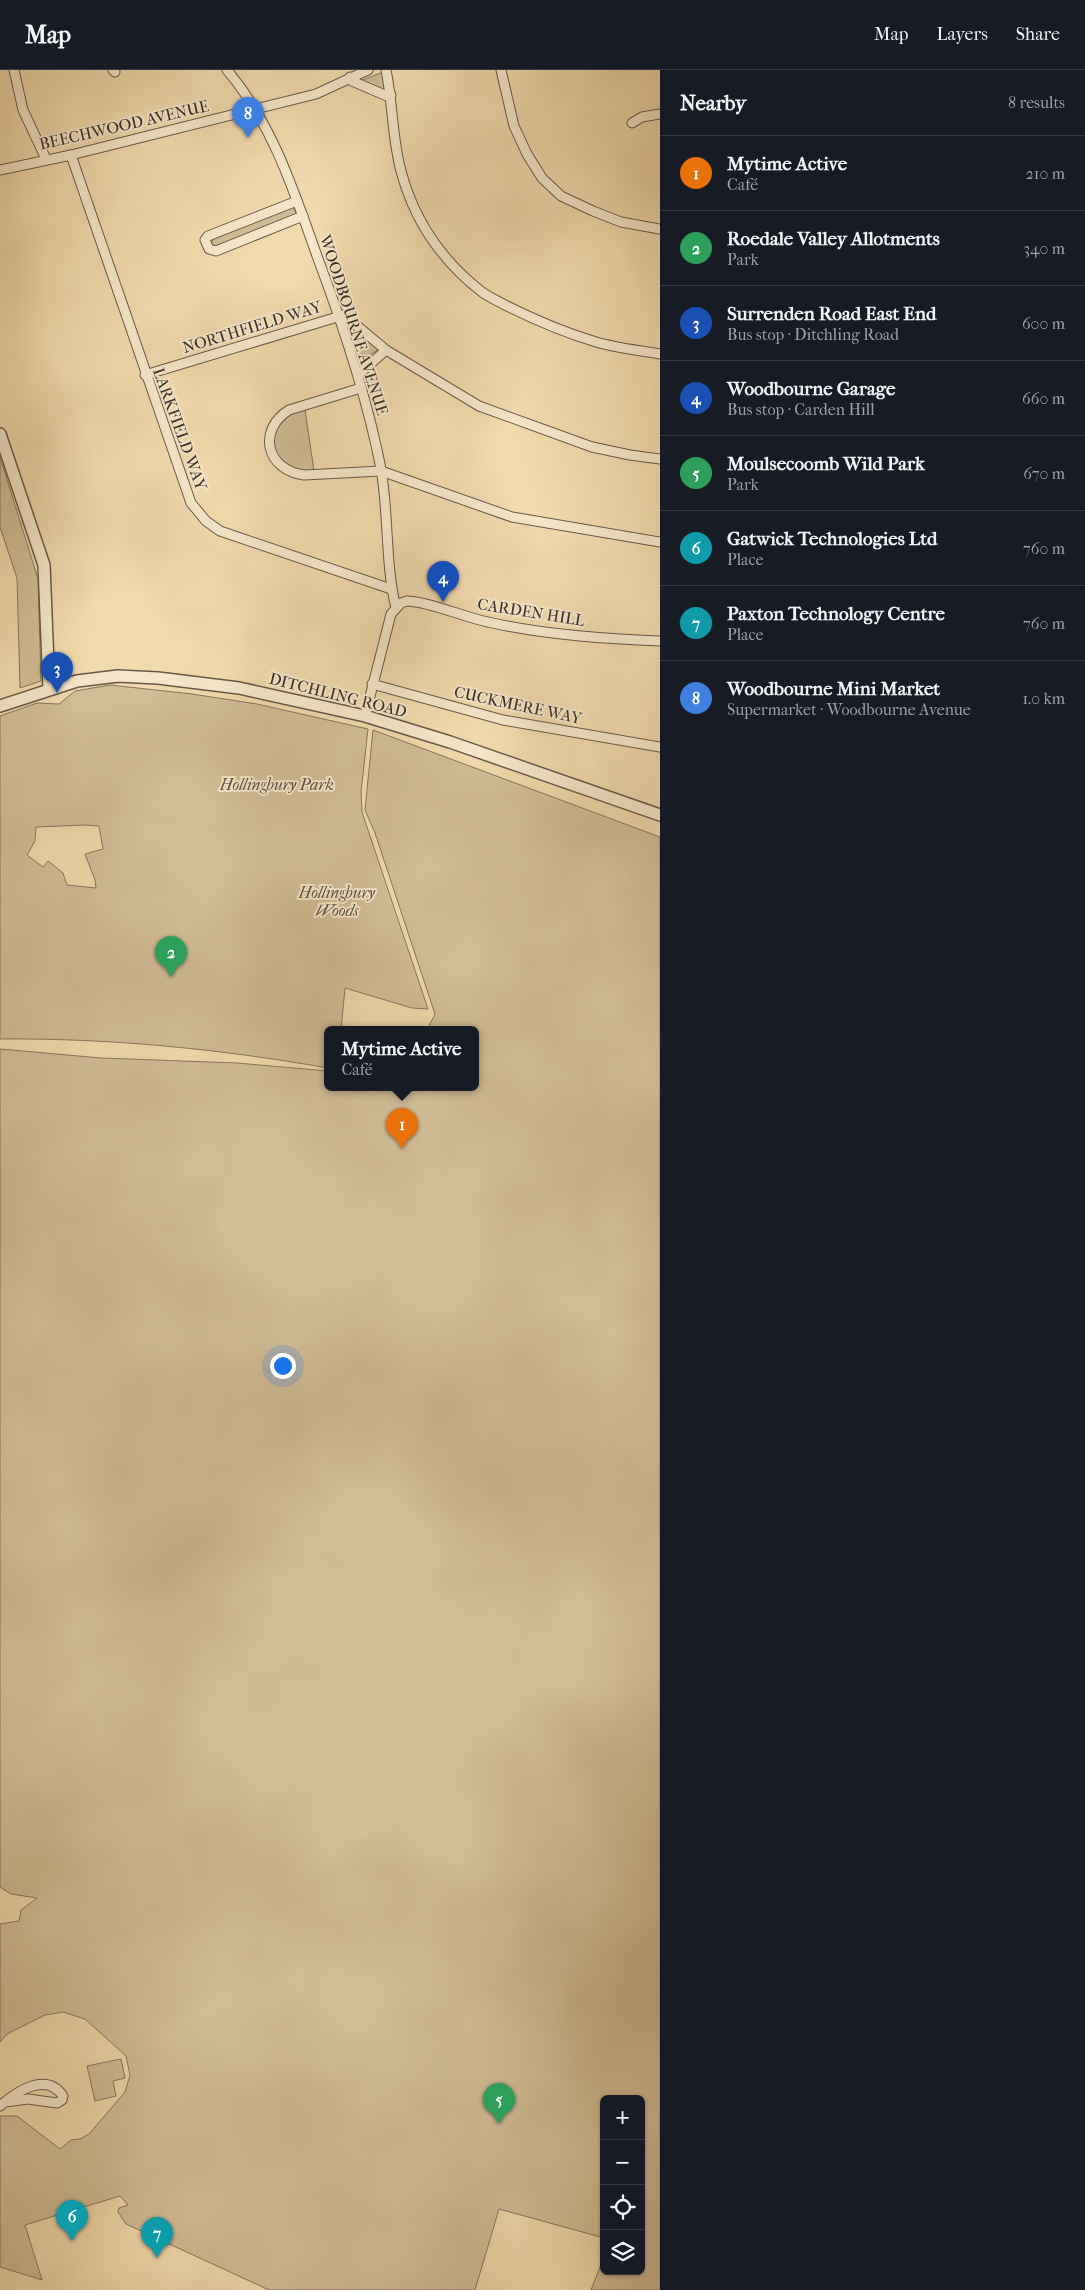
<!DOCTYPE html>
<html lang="en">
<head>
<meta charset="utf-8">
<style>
  :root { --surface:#171b24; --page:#242831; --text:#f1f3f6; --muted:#9ea1a6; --line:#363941; --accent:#c59692 }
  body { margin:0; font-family:"IM FELL French Canon",serif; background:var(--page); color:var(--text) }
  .controls { position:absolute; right:15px; bottom:15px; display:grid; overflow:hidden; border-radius:8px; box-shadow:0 1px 4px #0004 }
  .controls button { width:45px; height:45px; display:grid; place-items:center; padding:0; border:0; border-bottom:1px solid var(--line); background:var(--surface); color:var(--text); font:25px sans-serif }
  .you { position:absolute; left:282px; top:1295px; width:18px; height:18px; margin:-12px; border:4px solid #fff; border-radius:50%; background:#1a73e8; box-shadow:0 0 0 8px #1a73e833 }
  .badge { display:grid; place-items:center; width:32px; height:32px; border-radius:50%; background:var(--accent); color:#fff; font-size:16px; font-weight:700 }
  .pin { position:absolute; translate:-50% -41px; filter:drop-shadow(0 1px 2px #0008) }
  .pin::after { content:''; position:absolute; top:26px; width:18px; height:15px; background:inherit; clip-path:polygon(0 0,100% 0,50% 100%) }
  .popup { position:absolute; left:324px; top:956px; width:155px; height:65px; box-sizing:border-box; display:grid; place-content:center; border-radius:8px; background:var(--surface); filter:drop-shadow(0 1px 4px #0005); font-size:16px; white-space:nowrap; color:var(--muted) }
  .popup b { font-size:19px; color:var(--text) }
  .popup::after { content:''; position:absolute; left:50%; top:100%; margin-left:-10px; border:10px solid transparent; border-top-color:var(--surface) }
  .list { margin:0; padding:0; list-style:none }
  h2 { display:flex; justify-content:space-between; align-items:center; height:65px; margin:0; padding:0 20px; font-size:21px }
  h2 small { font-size:16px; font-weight:400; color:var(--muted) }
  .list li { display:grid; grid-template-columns:32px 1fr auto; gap:15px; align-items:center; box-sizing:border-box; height:75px; padding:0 20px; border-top:1px solid var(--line) }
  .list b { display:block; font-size:19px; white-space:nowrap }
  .list p { margin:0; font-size:16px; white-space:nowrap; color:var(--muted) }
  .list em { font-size:16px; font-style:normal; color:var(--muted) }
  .icon { flex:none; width:28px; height:28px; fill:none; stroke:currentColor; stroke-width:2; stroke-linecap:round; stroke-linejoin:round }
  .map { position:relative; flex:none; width:660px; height:2220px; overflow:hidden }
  header { display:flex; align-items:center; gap:30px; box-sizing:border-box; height:70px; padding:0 25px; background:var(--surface); border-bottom:1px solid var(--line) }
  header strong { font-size:24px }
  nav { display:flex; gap:28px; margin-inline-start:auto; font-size:18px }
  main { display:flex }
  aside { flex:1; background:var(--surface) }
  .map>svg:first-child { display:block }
  .green { fill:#d2bd97; stroke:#867660; fill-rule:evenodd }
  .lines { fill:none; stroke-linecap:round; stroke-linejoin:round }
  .minor-casing { stroke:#68594a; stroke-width:11 }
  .tertiary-casing { stroke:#68594a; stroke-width:14 }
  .minor { stroke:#f6e7ca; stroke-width:9 }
  .tertiary { stroke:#f6e7ca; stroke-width:11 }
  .labels { text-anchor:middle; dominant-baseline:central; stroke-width:4; stroke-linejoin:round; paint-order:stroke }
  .street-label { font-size:16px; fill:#3a2e29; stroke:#f6e7ca }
  .park-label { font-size:16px; font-style:italic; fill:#584b3f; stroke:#f6e7ca }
</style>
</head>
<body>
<header>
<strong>Map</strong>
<nav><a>Map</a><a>Layers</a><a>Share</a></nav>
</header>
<main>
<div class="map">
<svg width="660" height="2220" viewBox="0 0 660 2220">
  <rect width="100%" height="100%" fill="#f1daad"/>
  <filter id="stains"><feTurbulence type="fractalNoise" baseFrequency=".004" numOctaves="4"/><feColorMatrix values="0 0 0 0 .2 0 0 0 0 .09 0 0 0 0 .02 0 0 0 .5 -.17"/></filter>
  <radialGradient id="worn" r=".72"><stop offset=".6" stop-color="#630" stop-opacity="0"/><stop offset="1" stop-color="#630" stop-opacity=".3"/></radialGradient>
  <!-- green -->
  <g class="green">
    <polygon points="383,2 386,17 382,20 360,11"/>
    <polygon points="293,137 297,145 215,176 211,174 213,169"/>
    <polygon points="347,253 379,279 362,290"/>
    <path d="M 305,340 L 314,401 C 264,405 260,343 305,340 Z"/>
    <polygon points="0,387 38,509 41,611 20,618 17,508 0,457"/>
    <path d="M 110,615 L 192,624 L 257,634 L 368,659 L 361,722 L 362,742 L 428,939 L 412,938 L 345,918 L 341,960 L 328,960 L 328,998 C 220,979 110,968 0,969 L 0,646 L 37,633 L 59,634 L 75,621 ZM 84,755 L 99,756 L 103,779 L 85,784 L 95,810 L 96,818 L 67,815 L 63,803 L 48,791 L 43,797 L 27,785 L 35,771 L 36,757 Z"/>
    <polygon points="373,660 660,767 660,2220 591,2220 604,2187 604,2201 641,2201 641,2029 604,2029 604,2168 499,2139 475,2220 269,2220 126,2154 118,2142 119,2138 128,2135 120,2126 25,2155 42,2210 0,2197 0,2046 17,2046 60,2079 71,2070 80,2069 89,2064 125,2022 130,2005 126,1986 85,1949 63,1942 45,1945 7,1964 0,1972 0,1854 19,1851 21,1840 37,1828 11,1824 0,1817 0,979 101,988 237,993 328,1001 328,1018 476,1018 476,960 427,960 435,944 375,763 365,740"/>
    <polygon points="121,1989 125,2008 113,2011 116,2026 95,2031 87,1996"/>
  </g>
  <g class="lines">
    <defs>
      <g id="minor">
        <polyline points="14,0 23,40 46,89"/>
        <polyline points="113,0 115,2"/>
        <path d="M 227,0 C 272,53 294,121 317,186 C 343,255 367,326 381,399 C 389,445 385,493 396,538"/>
        <path d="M 386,0 C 393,34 392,68 401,101 C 414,150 442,191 482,222 C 489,227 498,231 505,235 C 533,249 563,262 593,271 C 614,278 638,280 660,284"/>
        <polyline points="501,0 514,56 527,84 542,108 561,126 593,141 621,152 660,159"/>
        <polyline points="350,7 352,11 387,26 391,25"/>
        <polyline points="632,53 642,47 660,44"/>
        <polyline points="71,85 191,433 206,451 220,461 391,519"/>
        <polyline points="0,100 71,85 316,24 368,0"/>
        <polyline points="297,131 208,166 205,170 209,179 216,181 303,146"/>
        <polyline points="145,305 344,245 386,280 479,336 592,377 630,385 660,389"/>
        <polyline points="358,305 386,280"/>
        <path d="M 361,318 L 289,340 C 257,360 266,400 304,405 L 381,401 L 512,447 L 660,472"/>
        <polyline points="372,614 503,650 660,677"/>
        <path d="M 365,646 L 391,544 L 401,533 L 407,531 C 431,532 463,547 488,552 C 544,565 603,569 660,571"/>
        <path d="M 0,2036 C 16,2022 46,2001 63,2026 L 62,2030 L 57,2033 L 28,2029 L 5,2032"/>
      </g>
      <g id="tertiary">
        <polyline points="0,364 44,495 49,619"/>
        <polyline points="0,636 77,611 118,606 158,608 239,618 365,646 450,672 660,745"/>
      </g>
    </defs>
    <!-- minor casing -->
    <use href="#minor" class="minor-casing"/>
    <!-- tertiary casing -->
    <use href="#tertiary" class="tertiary-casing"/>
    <!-- minor -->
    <use href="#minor" class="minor"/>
    <!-- tertiary -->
    <use href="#tertiary" class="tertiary"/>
  </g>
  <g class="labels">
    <!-- street labels -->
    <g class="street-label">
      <text transform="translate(124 55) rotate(-13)">BEECHWOOD AVENUE</text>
      <text transform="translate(354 255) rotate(72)">WOODBOURNE AVENUE</text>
      <text transform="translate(252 257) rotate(-17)">NORTHFIELD WAY</text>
      <text transform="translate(180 359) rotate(70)">LARKFIELD WAY</text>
      <text transform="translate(531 542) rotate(9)">CARDEN HILL</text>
      <text transform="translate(338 625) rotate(14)">DITCHLING ROAD</text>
      <text transform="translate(518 635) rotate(12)">CUCKMERE WAY</text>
    </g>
    <!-- park labels -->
    <g class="park-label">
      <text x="277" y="714">Hollingbury Park</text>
      <text x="337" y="822">Hollingbury<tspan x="337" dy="18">Woods</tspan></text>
    </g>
  </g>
  <rect width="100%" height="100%" filter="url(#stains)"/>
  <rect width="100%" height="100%" fill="url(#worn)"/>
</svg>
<div class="controls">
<button>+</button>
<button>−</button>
<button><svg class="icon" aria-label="locate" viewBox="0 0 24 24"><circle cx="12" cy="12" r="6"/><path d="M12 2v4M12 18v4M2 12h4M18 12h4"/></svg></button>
<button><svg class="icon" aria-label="layers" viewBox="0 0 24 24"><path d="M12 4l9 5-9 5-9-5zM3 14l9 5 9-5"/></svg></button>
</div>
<div class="you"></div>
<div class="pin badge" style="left:402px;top:1079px;background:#e8710a">1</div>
<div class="popup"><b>Mytime Active</b>Café</div>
<div class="pin badge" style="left:171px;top:907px;background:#2e9e5b">2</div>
<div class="pin badge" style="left:57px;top:623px;background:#1a4fb4">3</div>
<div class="pin badge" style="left:443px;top:532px;background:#1a4fb4">4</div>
<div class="pin badge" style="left:499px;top:2054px;background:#2e9e5b">5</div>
<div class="pin badge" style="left:72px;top:2171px;background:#0f9aa8">6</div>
<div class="pin badge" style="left:157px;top:2188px;background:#0f9aa8">7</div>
<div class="pin badge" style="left:248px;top:68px;background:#3f7fe0">8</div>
</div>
<aside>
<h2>Nearby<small>8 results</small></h2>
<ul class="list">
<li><span class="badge" style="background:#e8710a">1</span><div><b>Mytime Active</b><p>Café</p></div><em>210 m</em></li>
<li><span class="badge" style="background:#2e9e5b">2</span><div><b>Roedale Valley Allotments</b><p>Park</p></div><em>340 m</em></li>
<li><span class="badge" style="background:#1a4fb4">3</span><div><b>Surrenden Road East End</b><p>Bus stop · Ditchling Road</p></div><em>600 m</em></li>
<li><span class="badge" style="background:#1a4fb4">4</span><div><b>Woodbourne Garage</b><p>Bus stop · Carden Hill</p></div><em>660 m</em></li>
<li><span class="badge" style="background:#2e9e5b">5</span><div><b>Moulsecoomb Wild Park</b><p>Park</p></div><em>670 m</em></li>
<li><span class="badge" style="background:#0f9aa8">6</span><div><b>Gatwick Technologies Ltd</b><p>Place</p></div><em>760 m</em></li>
<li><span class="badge" style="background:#0f9aa8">7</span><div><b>Paxton Technology Centre</b><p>Place</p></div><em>760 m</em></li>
<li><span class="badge" style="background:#3f7fe0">8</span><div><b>Woodbourne Mini Market</b><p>Supermarket · Woodbourne Avenue</p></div><em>1.0 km</em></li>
</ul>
</aside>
</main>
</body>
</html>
